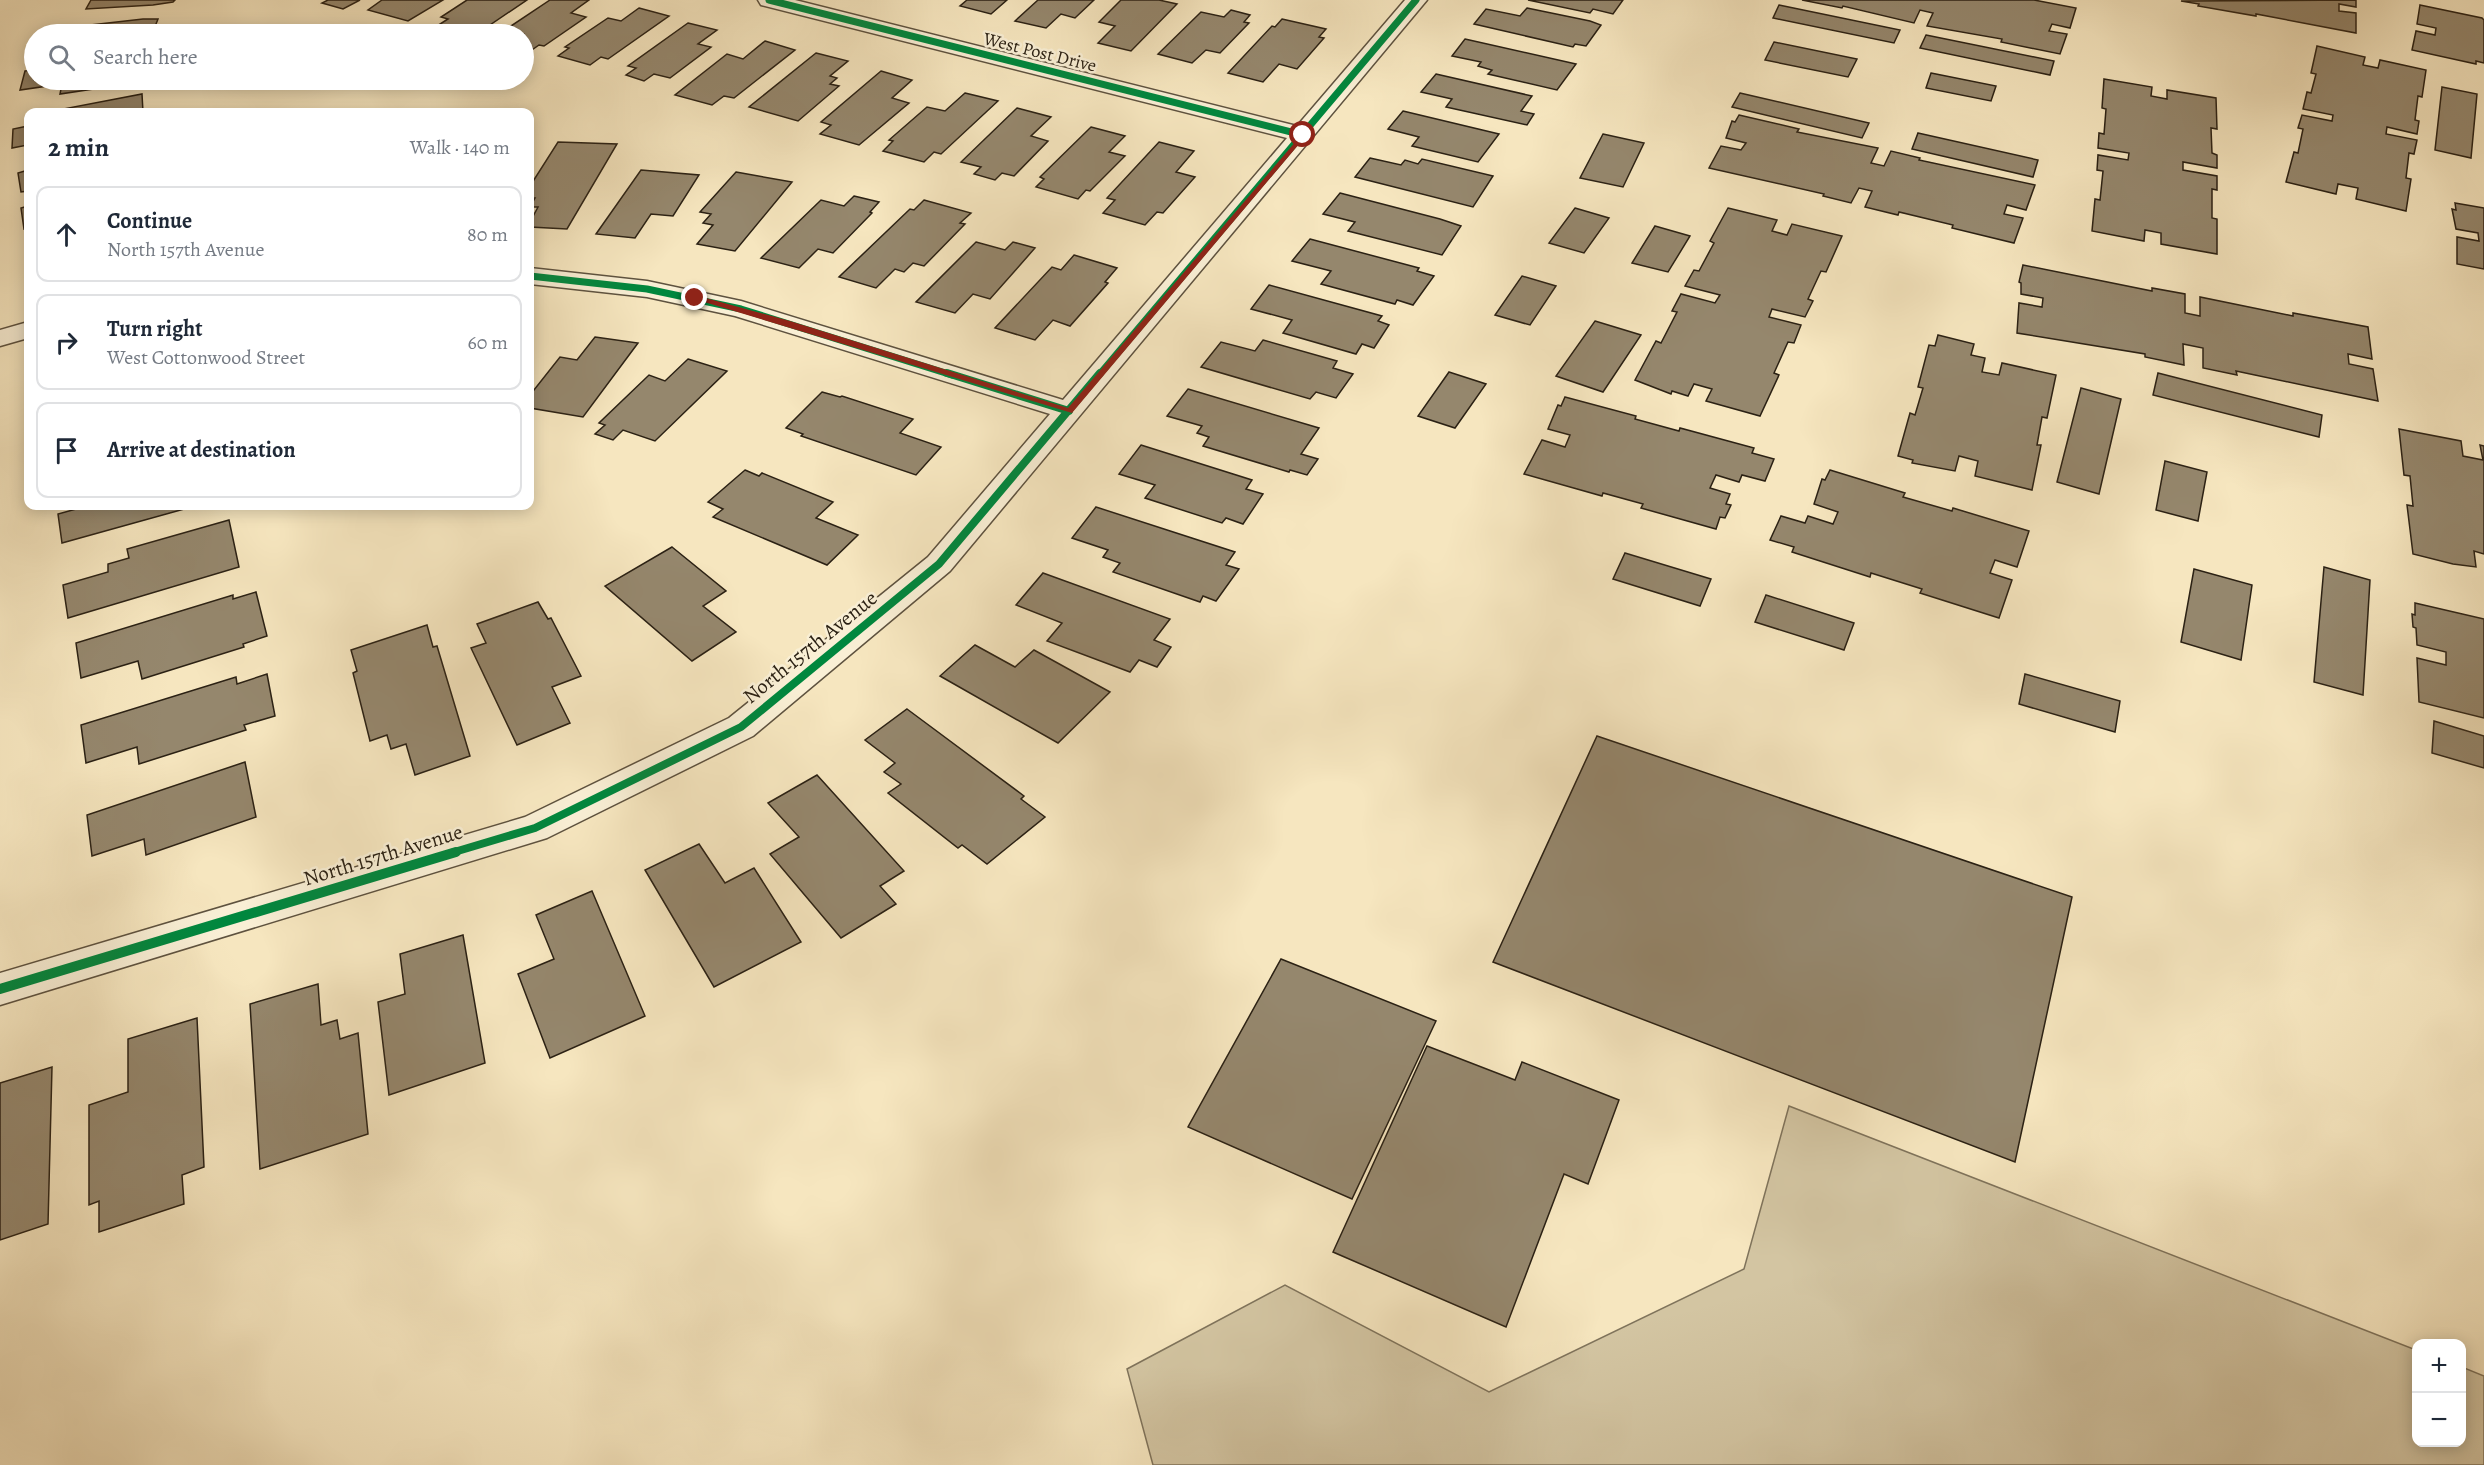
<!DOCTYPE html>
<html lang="en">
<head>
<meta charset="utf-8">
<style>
  :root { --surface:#fff; --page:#f6f6f7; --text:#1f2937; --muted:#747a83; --line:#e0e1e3 }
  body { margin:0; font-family:Alegreya,serif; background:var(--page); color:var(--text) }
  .controls { position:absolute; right:18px; bottom:18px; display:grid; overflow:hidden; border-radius:12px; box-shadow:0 3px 15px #0003 }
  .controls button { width:54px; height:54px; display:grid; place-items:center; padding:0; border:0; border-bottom:2px solid var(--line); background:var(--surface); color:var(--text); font:30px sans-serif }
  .stop { position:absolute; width:18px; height:18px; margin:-14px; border:4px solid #8f2418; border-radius:50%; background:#fff }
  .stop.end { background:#8f2418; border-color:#fff; box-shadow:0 2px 6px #0008 }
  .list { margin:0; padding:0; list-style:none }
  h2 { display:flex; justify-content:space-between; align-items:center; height:78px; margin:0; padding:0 24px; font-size:26px }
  h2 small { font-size:20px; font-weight:400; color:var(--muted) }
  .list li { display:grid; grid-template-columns:39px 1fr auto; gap:18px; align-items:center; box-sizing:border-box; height:96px; margin:0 12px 12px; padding:0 12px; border:2px solid var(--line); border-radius:12px }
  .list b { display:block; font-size:22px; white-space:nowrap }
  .list p { margin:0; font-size:20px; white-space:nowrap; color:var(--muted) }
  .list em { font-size:20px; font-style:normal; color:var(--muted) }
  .icon { flex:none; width:33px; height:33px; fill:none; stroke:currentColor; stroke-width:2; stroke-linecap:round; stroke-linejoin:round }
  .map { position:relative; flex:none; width:2484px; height:1465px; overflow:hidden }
  .search { position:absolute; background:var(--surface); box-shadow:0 3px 15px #0003; left:24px; top:24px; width:510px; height:66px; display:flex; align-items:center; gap:15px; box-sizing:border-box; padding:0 21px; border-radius:33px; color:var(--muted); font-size:22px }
  .panel { position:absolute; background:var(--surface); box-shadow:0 3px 15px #0003; left:24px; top:108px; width:510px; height:402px; border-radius:12px }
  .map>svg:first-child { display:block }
  .green { fill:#d3c5a2; stroke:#7f735b; stroke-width:1.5 }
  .building { fill:#95876d; stroke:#2b2114; stroke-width:1.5 }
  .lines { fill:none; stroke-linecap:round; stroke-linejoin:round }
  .minor-casing { stroke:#5e523f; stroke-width:3 }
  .minor { fill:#f9efd5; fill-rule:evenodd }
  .cycleway-far2-casing { stroke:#f9efd5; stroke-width:10 }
  .cycleway-far1-casing { stroke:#f9efd5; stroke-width:12 }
  .cycleway-casing { stroke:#f9efd5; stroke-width:14 }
  .cycleway-far2 { stroke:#00873e; stroke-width:7 }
  .cycleway-far1 { stroke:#00873e; stroke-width:8 }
  .cycleway { stroke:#00873e; stroke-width:10 }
  .route { fill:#8f2418 }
  .labels { text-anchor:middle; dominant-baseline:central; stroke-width:5; stroke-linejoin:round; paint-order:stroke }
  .far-street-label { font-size:18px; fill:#2b2114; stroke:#f9efd5 }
  .street-label { font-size:21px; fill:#2b2114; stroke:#f9efd5 }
</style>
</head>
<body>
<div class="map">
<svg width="2484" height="1465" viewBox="0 0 2484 1465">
  <rect width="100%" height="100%" fill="#f6e6bf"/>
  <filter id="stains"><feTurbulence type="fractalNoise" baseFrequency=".00333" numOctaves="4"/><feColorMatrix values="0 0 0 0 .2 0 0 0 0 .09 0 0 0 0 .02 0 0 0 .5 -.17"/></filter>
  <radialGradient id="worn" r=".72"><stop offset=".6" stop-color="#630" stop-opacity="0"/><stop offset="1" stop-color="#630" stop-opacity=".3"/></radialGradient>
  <!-- green -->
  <polygon class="green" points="1789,1106 2416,1350 2416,1442 2462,1442 2462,1367 2484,1376 2484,1465 1153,1465 1127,1369 1285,1285 1489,1392 1744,1269"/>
  <!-- building -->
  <g class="building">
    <polygon points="91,0 175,0 173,2 153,5 86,9"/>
    <polygon points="328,0 360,0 343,9 322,3"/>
    <polygon points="382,0 443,0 408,21 368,10"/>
    <polygon points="467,0 527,0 484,29 480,28 470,34 437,26 448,19 441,17"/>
    <polygon points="550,0 589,0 571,13 586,17 544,46 539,45 529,52 524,51 524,34 499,34"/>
    <polygon points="967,0 1007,0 991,14 960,6"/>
    <polygon points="1038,0 1094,0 1075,18 1061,14 1046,28 1015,21"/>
    <polygon points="1121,0 1159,0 1177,4 1131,51 1098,43 1115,26 1099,22"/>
    <polygon points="1528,0 1623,0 1613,14 1593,9 1590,13"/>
    <polygon points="1802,0 2034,0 2076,8 2070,28 2052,24 2049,31 2067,34 2060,54 2001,42 2002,39 1927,26 1933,13 1920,10 1914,23 1843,6 1842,8"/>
    <polygon points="2356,0 2356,7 2339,4 2339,11 2356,13 2356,33 2256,14 2256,16 2198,6 2199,4 2181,1"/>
    <polygon points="1779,5 1900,30 1894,43 1773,18"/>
    <polygon points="2420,5 2482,18 2484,20 2484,63 2476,61 2476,64 2412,50 2416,31 2435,35 2436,28 2417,24"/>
    <polygon points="639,8 669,16 608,59 601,57 590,65 558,56 569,48 565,47 608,18 621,21"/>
    <polygon points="1527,8 1590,21 1601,25 1586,46 1575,44 1573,47 1474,24 1486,9 1520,16"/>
    <polygon points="1231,10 1250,15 1244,22 1249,23 1220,53 1206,50 1192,63 1158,54 1201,12 1224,17"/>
    <polygon points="143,19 158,19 154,29 139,30 138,34 71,34 73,27"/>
    <polygon points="1282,19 1326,29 1319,37 1324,38 1297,69 1279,64 1263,82 1228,73 1272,26 1275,27"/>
    <polygon points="688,23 717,30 698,44 711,47 670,78 654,74 644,81 626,75 636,68 628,66"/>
    <polygon points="1926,35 2054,61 2050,75 1920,48"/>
    <polygon points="1465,39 1576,64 1557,90 1488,74 1492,70 1478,66 1481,62 1452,56"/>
    <polygon points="765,41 795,50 734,98 724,96 712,105 675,95 727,54 743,59"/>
    <polygon points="1774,42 1857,59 1848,77 1765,60"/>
    <polygon points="2317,46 2365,57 2363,65 2378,68 2380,60 2426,70 2422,97 2418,96 2415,120 2419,121 2417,134 2387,127 2386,134 2417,140 2414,154 2409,153 2406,178 2411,179 2406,211 2356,199 2358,188 2338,184 2336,194 2286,182 2294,152 2298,153 2303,129 2298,128 2302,115 2332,121 2333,115 2303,109 2307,92 2311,93 2316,74 2311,73"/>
    <polygon points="816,53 848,61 830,76 837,78 830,84 839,86 798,121 749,107"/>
    <polygon points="34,70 34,80 134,80 133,83 60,94 62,84 20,90 25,71"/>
    <polygon points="881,71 912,80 892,98 909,103 859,145 820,134 831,125 821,122"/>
    <polygon points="1931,73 1996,86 1991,101 1926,88"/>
    <polygon points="1436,74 1532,96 1521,111 1534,114 1527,125 1446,107 1452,99 1421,92"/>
    <polygon points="2104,79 2152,87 2151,96 2167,99 2167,90 2216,98 2217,129 2211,128 2212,153 2217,155 2217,168 2183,162 2183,170 2217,176 2217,190 2212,189 2212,218 2217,219 2217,254 2161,244 2161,233 2145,230 2144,241 2092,231 2095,199 2100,200 2103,171 2097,170 2098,155 2128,160 2129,153 2098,148 2099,133 2104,134 2106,109 2102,108"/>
    <polygon points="2442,87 2477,94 2471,158 2435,150"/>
    <polygon points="965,93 998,101 941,154 934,152 924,162 883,151 893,141 889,140 927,107 945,111"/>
    <polygon points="1740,93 1869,123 1862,138 1732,107"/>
    <polygon points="142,94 143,112 63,112 63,109"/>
    <polygon points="1017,108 1051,117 1031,136 1048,141 1014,176 1002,173 995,180 974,174 981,167 961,162"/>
    <polygon points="1403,111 1499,134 1478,162 1412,146 1419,137 1388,129"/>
    <polygon points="1739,115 1799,129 1797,132 1878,148 1871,163 1884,166 1891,151 1920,158 1919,160 2035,185 2026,210 2007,205 2004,214 2023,218 2014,243 1952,228 1953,225 1899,212 1898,215 1865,207 1872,191 1859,188 1851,203 1823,196 1824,194 1709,168 1721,146 1741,150 1746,143 1726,138 1732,121 1735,122"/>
    <polygon points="28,126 28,145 12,148 13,129"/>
    <polygon points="1091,127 1125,136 1109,152 1125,156 1090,191 1086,190 1078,199 1036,187 1044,179 1040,177"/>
    <polygon points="1918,133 2038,160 2033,177 1912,149"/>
    <polygon points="1603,134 1644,143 1623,187 1580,178"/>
    <polygon points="558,142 617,144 567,229 530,227 530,222 538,207 530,207 535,198 530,198 530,186"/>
    <polygon points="1159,142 1194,151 1176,172 1195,177 1163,213 1157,212 1145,225 1103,213 1115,200 1107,198"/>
    <polygon points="1370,158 1401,165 1405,160 1418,164 1422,159 1493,176 1473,207 1355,177"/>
    <polygon points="28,170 28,191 21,192 18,173"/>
    <polygon points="641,170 699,175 673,216 651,214 635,238 596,234"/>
    <polygon points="736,172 792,182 735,251 697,244 713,225 703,223 711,214 700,212"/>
    <polygon points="1340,193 1440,219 1461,226 1442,255 1348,231 1355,222 1323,214"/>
    <polygon points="854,196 879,202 870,212 872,213 833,253 818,249 799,268 761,258 821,200 844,206"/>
    <polygon points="924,200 971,213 960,223 965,224 924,266 913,263 904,272 895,269 876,288 839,277 910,209 914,210"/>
    <polygon points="2455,203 2484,208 2484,269 2457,264 2457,237 2479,241 2478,233 2456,229 2452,209 2456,210"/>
    <polygon points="28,206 28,228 24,229 21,208"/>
    <polygon points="1575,208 1609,218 1584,253 1549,243"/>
    <polygon points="1728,208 1777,220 1772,231 1787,235 1792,224 1842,236 1826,272 1821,271 1808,299 1813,301 1805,317 1772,309 1769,317 1801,325 1794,343 1788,342 1774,373 1779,375 1760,416 1706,401 1712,389 1694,384 1688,396 1672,391 1671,394 1635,380 1656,341 1661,343 1677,312 1672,311 1681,294 1715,303 1720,295 1685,286 1694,270 1699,271 1714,243 1710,241"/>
    <polygon points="1655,226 1690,236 1668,272 1632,263"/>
    <polygon points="1310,239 1419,268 1417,271 1434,276 1413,305 1397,300 1395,304 1321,284 1331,271 1292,261"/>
    <polygon points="976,242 1005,250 1013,242 1035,248 990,299 973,294 955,313 916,302"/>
    <polygon points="1074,255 1117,268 1105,282 1108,283 1070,326 1053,320 1035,340 995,328 1052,267 1061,270"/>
    <polygon points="2023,265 2152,291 2152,288 2185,294 2185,313 2200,316 2200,297 2293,316 2293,313 2368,327 2372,359 2348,354 2349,364 2373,369 2378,401 2236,371 2237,375 2203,368 2203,348 2183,344 2184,365 2145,357 2145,354 2017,333 2019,303 2042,307 2043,298 2021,294 2021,283 2019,282"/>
    <polygon points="1522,276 1556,286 1530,325 1495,315"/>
    <polygon points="1269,285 1382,316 1378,321 1389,325 1374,348 1362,344 1356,354 1283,333 1292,320 1251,309"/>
    <polygon points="1595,321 1641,335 1603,392 1556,376"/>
    <polygon points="1938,335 1974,344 1971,355 1985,358 1982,372 1999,375 2002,363 2056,375 2047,418 2042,417 2037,445 2041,445 2032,490 1975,476 1978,461 1959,456 1955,471 1912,463 1913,460 1898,456 1910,413 1915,415 1923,388 1918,387 1929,345 1935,346"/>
    <polygon points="595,337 638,343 583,417 530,408 530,395 560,357 577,360"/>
    <polygon points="1263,340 1337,361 1333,368 1353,374 1336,398 1316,392 1310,399 1201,367 1221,342 1255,351"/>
    <polygon points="688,359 727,371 655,441 623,430 613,440 595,434 605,425 599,423 649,375 665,381"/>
    <polygon points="1449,372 1486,384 1455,428 1418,416"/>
    <polygon points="2158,373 2322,415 2319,437 2153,395"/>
    <polygon points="2081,388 2121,399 2099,494 2057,482"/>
    <polygon points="1188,389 1319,428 1301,454 1318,459 1307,475 1290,470 1289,472 1203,446 1209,437 1197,433 1202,426 1167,416"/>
    <polygon points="822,392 840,397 842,396 913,419 900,433 941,447 916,475 801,436 803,434 786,428"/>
    <polygon points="1565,397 1636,416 1635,419 1679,431 1680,428 1754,448 1752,453 1774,459 1765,481 1742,475 1739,482 1716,475 1710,488 1730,494 1726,504 1731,505 1725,518 1720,517 1716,529 1641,508 1643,504 1603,493 1602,496 1524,474 1542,440 1565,447 1570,435 1548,429 1558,405 1561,406"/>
    <polygon points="2399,429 2461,441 2463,456 2483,460 2480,445 2484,446 2484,554 2474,551 2476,567 2453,564 2413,554 2407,505 2413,506 2410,476 2404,475"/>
    <polygon points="1141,445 1252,480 1246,489 1263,494 1243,524 1226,518 1222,523 1145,498 1155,485 1119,474"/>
    <polygon points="2165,461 2207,472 2198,521 2156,510"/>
    <polygon points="745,470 759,476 762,473 833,502 816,518 858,535 827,565 713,517 723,509 708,502"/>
    <polygon points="1830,470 1905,493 1903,497 1952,511 1953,508 2029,531 2017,567 1995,560 1990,573 2012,580 1999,618 1920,593 1922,589 1871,573 1870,577 1792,552 1794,547 1770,540 1781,516 1805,523 1808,516 1833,524 1838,512 1814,504 1822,479 1825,480"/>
    <polygon points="87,506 195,506 62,543 58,514"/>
    <polygon points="1096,507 1235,552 1226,565 1239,569 1216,601 1203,596 1200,602 1113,572 1120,563 1103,557 1108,550 1072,538"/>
    <polygon points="229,520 239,567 68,618 63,585 108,572 108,564 129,558 127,549"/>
    <polygon points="672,547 726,591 703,606 736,632 692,661 605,586"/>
    <polygon points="1625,553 1711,579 1700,606 1613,579"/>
    <polygon points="2324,567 2370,580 2363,695 2314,682"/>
    <polygon points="2194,569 2252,585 2241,660 2181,642"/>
    <polygon points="1043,573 1170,619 1154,640 1171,647 1157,667 1139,660 1130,672 1047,641 1062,623 1016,605"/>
    <polygon points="256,592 267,636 243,644 244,647 142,679 138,661 81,678 76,643 233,595 233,599"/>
    <polygon points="1766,595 1854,623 1844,650 1755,622"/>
    <polygon points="538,602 548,619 551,618 581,676 552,687 570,723 517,745 471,648 486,643 477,624"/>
    <polygon points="2415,603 2484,619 2484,718 2419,702 2417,658 2446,665 2446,652 2417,645 2416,628 2413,627 2412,614 2415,615"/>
    <polygon points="427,625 433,647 437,646 470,756 415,775 406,744 391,749 387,735 370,741 353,673 357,671 351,650"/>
    <polygon points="975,645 1015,667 1034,650 1110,692 1058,743 940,676"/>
    <polygon points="267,674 275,716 244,725 246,730 139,764 137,747 86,763 81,725 236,677 237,684"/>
    <polygon points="2025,674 2120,701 2115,732 2019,704"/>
    <polygon points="907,709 1024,796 1021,799 1045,817 987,864 962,845 958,848 888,793 901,784 884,772 895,763 865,740"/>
    <polygon points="2434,721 2484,736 2484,768 2432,753"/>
    <polygon points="1597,736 2072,897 2015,1162 1493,962"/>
    <polygon points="245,762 256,817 146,855 144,839 92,856 87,815"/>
    <polygon points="817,775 904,871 880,886 896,904 841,938 770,854 799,837 768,803"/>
    <polygon points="699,844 725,883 754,868 801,942 714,987 645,870"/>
    <polygon points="592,891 645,1016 550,1058 518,974 554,959 536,915"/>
    <polygon points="463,935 485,1063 389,1095 378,1002 405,994 400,954"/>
    <polygon points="1281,959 1436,1021 1352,1199 1188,1127"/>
    <polygon points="318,984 321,1025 337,1020 340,1039 358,1033 368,1134 260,1169 250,1004"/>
    <polygon points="197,1018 204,1167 182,1175 184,1204 99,1232 99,1201 89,1205 89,1105 128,1092 128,1039"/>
    <polygon points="1427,1046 1515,1080 1522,1062 1619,1100 1588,1184 1564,1174 1506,1327 1333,1252"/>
    <polygon points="52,1067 48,1224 0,1240 0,1083"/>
  </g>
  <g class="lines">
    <defs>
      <g id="minor">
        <polygon points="758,0 795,0 1297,126 1405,0 1427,0 950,571 753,736 547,838 0,1005 0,973 525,817 729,718 928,557 1050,414 735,316 647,297 530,284 530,268 647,281 741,301 1063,400 1287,138 761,5"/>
        <polygon points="28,322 28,338 0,346 0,330"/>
      </g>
    </defs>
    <!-- minor casing -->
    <use href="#minor" class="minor-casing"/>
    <!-- minor -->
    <use href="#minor" class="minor"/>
    <defs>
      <g id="cycleway-far2">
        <polyline points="769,0 1303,135"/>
        <polyline points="530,276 647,289 741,309 952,375"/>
        <polyline points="1099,375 1416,0"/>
      </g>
      <g id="cycleway-far1">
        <polyline points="947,373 1069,411"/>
        <polyline points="451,853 535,828 741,727 939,564 1100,373"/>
      </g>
      <polyline id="cycleway" points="0,989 456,852"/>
    </defs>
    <!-- cycleway-far2 casing -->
    <use href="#cycleway-far2" class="cycleway-far2-casing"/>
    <!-- cycleway-far1 casing -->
    <use href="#cycleway-far1" class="cycleway-far1-casing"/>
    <!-- cycleway casing -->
    <use href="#cycleway" class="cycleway-casing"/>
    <!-- cycleway-far2 -->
    <use href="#cycleway-far2" class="cycleway-far2"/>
    <!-- cycleway-far1 -->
    <use href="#cycleway-far1" class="cycleway-far1"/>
    <!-- cycleway -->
    <use href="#cycleway" class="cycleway"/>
  </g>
  <!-- route -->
  <polygon class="route" points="1303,133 1305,137 1072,413 691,298 695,295 790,321 1068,408"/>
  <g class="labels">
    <!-- far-street labels -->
    <g class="far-street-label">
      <text transform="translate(1040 52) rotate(14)">West Post Drive</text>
    </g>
    <!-- street labels -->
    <g class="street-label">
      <text transform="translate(810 647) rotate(-39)">North 157th Avenue</text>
      <text transform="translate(383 855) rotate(-17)">North 157th Avenue</text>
    </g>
  </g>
  <rect width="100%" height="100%" filter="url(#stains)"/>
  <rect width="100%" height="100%" fill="url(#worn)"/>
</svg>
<div class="controls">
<button>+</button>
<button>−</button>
</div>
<div class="stop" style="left:1303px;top:135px"></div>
<div class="stop end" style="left:695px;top:298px"></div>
<div class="search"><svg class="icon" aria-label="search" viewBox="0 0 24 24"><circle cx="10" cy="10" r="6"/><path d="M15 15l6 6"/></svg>Search here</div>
<section class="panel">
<h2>2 min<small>Walk · 140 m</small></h2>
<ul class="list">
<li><svg class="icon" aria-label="ahead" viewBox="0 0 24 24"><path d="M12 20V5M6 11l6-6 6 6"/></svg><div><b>Continue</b><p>North 157th Avenue</p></div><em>80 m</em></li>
<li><svg class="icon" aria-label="right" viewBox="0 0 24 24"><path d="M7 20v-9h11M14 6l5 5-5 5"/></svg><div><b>Turn right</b><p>West Cottonwood Street</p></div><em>60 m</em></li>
<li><svg class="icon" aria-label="arrive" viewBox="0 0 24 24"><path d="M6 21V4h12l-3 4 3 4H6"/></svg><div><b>Arrive at destination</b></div></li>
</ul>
</section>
</div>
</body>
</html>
